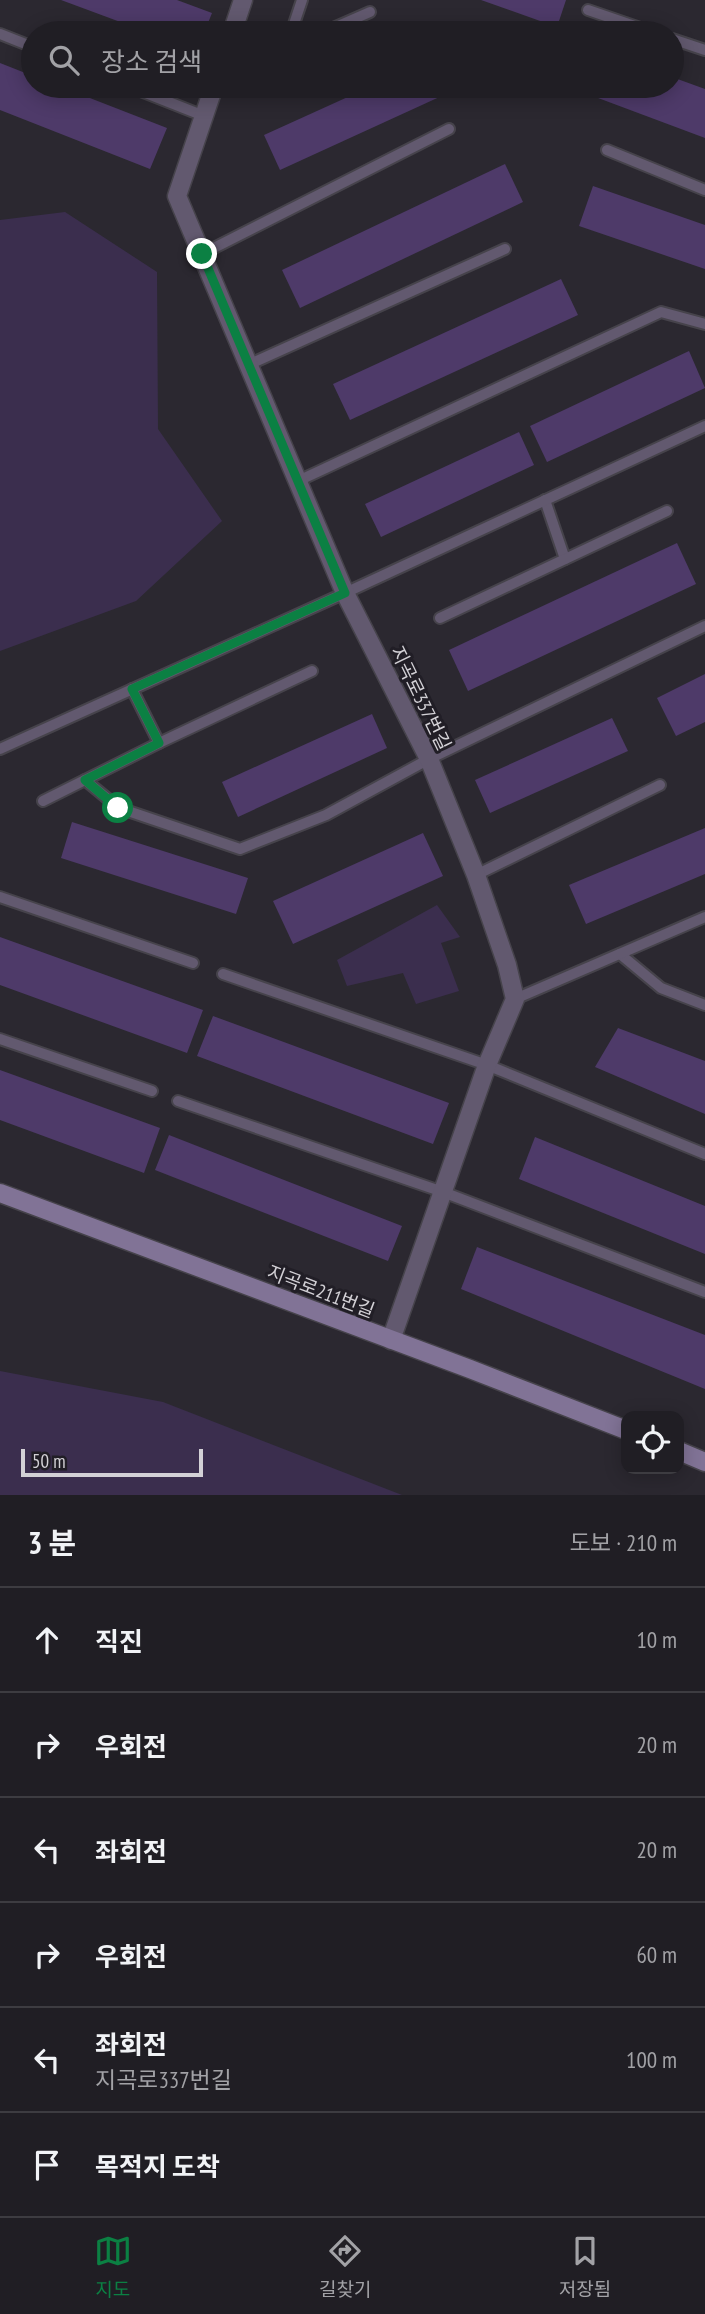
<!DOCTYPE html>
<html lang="ko">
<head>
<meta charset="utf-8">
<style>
  :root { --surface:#201e24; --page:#28272c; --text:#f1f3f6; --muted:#a2a2a6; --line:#3d3c41; --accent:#0b8043 }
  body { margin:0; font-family:"PT Sans Narrow","Noto Sans KR",sans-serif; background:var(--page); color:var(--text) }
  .controls { position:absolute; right:21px; bottom:21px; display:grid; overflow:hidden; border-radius:14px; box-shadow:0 4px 18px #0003 }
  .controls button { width:63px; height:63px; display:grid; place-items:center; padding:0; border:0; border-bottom:2px solid var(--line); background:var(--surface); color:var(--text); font:35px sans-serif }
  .scale { position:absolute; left:21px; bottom:18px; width:182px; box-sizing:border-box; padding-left:7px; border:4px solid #d3d1d6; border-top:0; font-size:19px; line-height:24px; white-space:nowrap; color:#d3d1d6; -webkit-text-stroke:5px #211e26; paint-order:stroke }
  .stop { position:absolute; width:21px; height:21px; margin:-16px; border:5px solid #0b8043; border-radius:50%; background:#fff }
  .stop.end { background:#0b8043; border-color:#fff; box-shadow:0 2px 7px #0008 }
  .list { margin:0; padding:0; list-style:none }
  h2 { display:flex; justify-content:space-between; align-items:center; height:91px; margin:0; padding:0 28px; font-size:30px }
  h2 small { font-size:23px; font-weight:400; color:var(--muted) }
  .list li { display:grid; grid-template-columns:46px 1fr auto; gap:21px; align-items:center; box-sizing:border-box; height:105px; padding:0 28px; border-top:2px solid var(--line) }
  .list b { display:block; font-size:26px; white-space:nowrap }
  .list p { margin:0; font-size:23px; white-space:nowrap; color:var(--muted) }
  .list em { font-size:23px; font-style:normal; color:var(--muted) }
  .icon { flex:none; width:38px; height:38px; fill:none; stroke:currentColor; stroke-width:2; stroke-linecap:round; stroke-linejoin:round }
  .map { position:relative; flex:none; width:705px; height:1495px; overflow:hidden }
  .search { position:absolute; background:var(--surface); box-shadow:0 4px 18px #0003; left:21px; right:21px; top:21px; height:77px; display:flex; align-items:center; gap:18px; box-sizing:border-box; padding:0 24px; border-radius:38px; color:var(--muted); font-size:26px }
  .sheet { height:721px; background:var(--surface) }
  nav { display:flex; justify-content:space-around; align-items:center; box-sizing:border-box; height:98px; border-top:2px solid var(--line); background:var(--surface); font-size:19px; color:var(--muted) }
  nav a { display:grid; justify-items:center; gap:4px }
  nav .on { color:var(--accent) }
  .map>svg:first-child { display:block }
  .green { fill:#3b2e4e }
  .building { fill:#4e3a69 }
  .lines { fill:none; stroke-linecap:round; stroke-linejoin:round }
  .service-casing { stroke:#46434b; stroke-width:14 }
  .minor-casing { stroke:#46434b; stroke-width:21 }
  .secondary-casing { stroke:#46434b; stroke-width:21 }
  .service { stroke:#62596f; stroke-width:10 }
  .minor { stroke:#62596f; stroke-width:18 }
  .secondary { stroke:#817396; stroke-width:18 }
  .route { stroke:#0b8043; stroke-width:9 }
  .labels { text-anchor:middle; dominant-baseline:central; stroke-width:6; stroke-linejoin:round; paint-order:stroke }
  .street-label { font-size:19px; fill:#d3d1d6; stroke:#211e26 }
</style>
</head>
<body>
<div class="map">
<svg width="705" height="1495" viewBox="0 0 705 1495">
  <rect width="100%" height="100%" fill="#2b2830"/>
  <!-- green -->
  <g class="green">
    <polygon points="65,212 157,272 158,429 222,521 136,601 0,651 0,220"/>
    <polygon points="437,905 460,937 441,943 459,991 416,1004 403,973 347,986 337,960"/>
    <polygon points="0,1371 163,1402 402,1495 0,1495"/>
  </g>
  <!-- building -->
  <g class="building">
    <polygon points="61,0 177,0 212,13 204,33 150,33"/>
    <polygon points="481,0 566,0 557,27"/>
    <polygon points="0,63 33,76 33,86 59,86 167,128 150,169 0,110"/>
    <polygon points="672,77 705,89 705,138 566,86 672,86"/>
    <polygon points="372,86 443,86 446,94 280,170 264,135"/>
    <polygon points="505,164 523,202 300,308 282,270"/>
    <polygon points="593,186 705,225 705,269 579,226"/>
    <polygon points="561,279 578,315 350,420 333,384"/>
    <polygon points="689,351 705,388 547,462 530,426"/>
    <polygon points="519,432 534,465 381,537 365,504"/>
    <polygon points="677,543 696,584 468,691 449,650"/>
    <polygon points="705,674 705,722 676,736 657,698"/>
    <polygon points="372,714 387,748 238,817 222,782"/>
    <polygon points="612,718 628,751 490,813 475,780"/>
    <polygon points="72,822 248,878 236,914 61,858"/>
    <polygon points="705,828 705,874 586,924 569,885"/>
    <polygon points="423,833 443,876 293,944 273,901"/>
    <polygon points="0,937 203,1010 187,1053 0,985"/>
    <polygon points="213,1016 449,1103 433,1144 197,1056"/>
    <polygon points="618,1028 705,1061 705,1114 595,1067"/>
    <polygon points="0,1070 160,1128 144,1173 0,1120"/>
    <polygon points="169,1135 402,1226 388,1261 155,1170"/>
    <polygon points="535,1137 705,1206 705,1254 519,1179"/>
    <polygon points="477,1247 705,1335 705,1389 461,1289"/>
  </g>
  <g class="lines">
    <defs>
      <g id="service">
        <polyline points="588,10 655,33"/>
        <polyline points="291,33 302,0"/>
        <polyline points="322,33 370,12"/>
        <polyline points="0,34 33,47"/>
        <polyline points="672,39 705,50"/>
        <polyline points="128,86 204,116"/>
        <polyline points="607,150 705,190"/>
        <polyline points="202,254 449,129"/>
        <polyline points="248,365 505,249"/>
        <polyline points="298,481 661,312 705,324"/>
        <polyline points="545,500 565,559"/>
        <polyline points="440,618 667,511"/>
        <polyline points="132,689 159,743"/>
        <polyline points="0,749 345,593 705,426"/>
        <polyline points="85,780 119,808 240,849 326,815 429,759 705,626"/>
        <polyline points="43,801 159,743 312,671"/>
        <polyline points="476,875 660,785"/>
        <polyline points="0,897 193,963"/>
        <polyline points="620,954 661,988 705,1005"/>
        <polyline points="223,974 487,1065 705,1154"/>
        <polyline points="515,999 705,917"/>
        <polyline points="0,1039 152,1091"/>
        <polyline points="178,1101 443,1192 705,1292"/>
      </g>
      <g id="minor">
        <polyline points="232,33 243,0"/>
        <polyline points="214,86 177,196 345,593 429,759 476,875 507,965 515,999 487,1065 391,1340"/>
      </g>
      <g id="secondary">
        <polyline points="0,1193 470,1369 626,1430"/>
        <polyline points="679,1451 705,1462"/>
      </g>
    </defs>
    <!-- service casing -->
    <use href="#service" class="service-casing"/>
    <!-- minor casing -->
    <use href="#minor" class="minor-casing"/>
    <!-- secondary casing -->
    <use href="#secondary" class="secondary-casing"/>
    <!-- service -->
    <use href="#service" class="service"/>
    <!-- minor -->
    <use href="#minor" class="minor"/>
    <!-- secondary -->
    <use href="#secondary" class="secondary"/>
  </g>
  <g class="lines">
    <!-- route -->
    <polyline class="route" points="118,808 85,780 159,743 132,689 345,593 202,254"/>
  </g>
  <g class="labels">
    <!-- street labels -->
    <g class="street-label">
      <text transform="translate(421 698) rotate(64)">지곡로337번길</text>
      <text transform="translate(321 1291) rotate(21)">지곡로211번길</text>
    </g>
  </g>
</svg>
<div class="controls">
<button><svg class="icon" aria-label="locate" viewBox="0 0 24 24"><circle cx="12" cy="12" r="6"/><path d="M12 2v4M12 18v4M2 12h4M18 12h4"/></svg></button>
</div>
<div class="scale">50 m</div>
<div class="stop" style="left:118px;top:808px"></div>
<div class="stop end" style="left:202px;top:254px"></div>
<div class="search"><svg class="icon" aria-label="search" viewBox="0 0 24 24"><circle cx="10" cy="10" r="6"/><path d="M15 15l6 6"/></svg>장소 검색</div>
</div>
<section class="sheet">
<h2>3 분<small>도보 · 210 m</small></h2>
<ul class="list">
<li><svg class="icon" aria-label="ahead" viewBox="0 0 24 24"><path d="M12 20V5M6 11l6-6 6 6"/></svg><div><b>직진</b></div><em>10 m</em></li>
<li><svg class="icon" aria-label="right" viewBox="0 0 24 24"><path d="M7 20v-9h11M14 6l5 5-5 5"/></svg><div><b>우회전</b></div><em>20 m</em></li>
<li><svg class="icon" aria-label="left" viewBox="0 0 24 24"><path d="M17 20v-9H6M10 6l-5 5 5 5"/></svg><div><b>좌회전</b></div><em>20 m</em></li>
<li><svg class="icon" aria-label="right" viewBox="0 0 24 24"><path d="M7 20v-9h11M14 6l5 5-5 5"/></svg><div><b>우회전</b></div><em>60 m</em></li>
<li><svg class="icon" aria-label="left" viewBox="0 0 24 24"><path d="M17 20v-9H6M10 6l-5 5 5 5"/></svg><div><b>좌회전</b><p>지곡로337번길</p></div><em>100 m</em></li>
<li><svg class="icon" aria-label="arrive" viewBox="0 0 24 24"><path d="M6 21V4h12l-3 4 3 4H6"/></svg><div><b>목적지 도착</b></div></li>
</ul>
</section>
<nav>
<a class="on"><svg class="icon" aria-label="map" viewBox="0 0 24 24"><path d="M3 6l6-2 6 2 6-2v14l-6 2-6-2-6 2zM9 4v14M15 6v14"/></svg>지도</a>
<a><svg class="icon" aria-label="directions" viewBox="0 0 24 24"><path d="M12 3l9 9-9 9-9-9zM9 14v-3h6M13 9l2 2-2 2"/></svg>길찾기</a>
<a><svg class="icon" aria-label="saved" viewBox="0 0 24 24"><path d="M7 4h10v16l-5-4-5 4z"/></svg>저장됨</a>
</nav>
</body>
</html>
